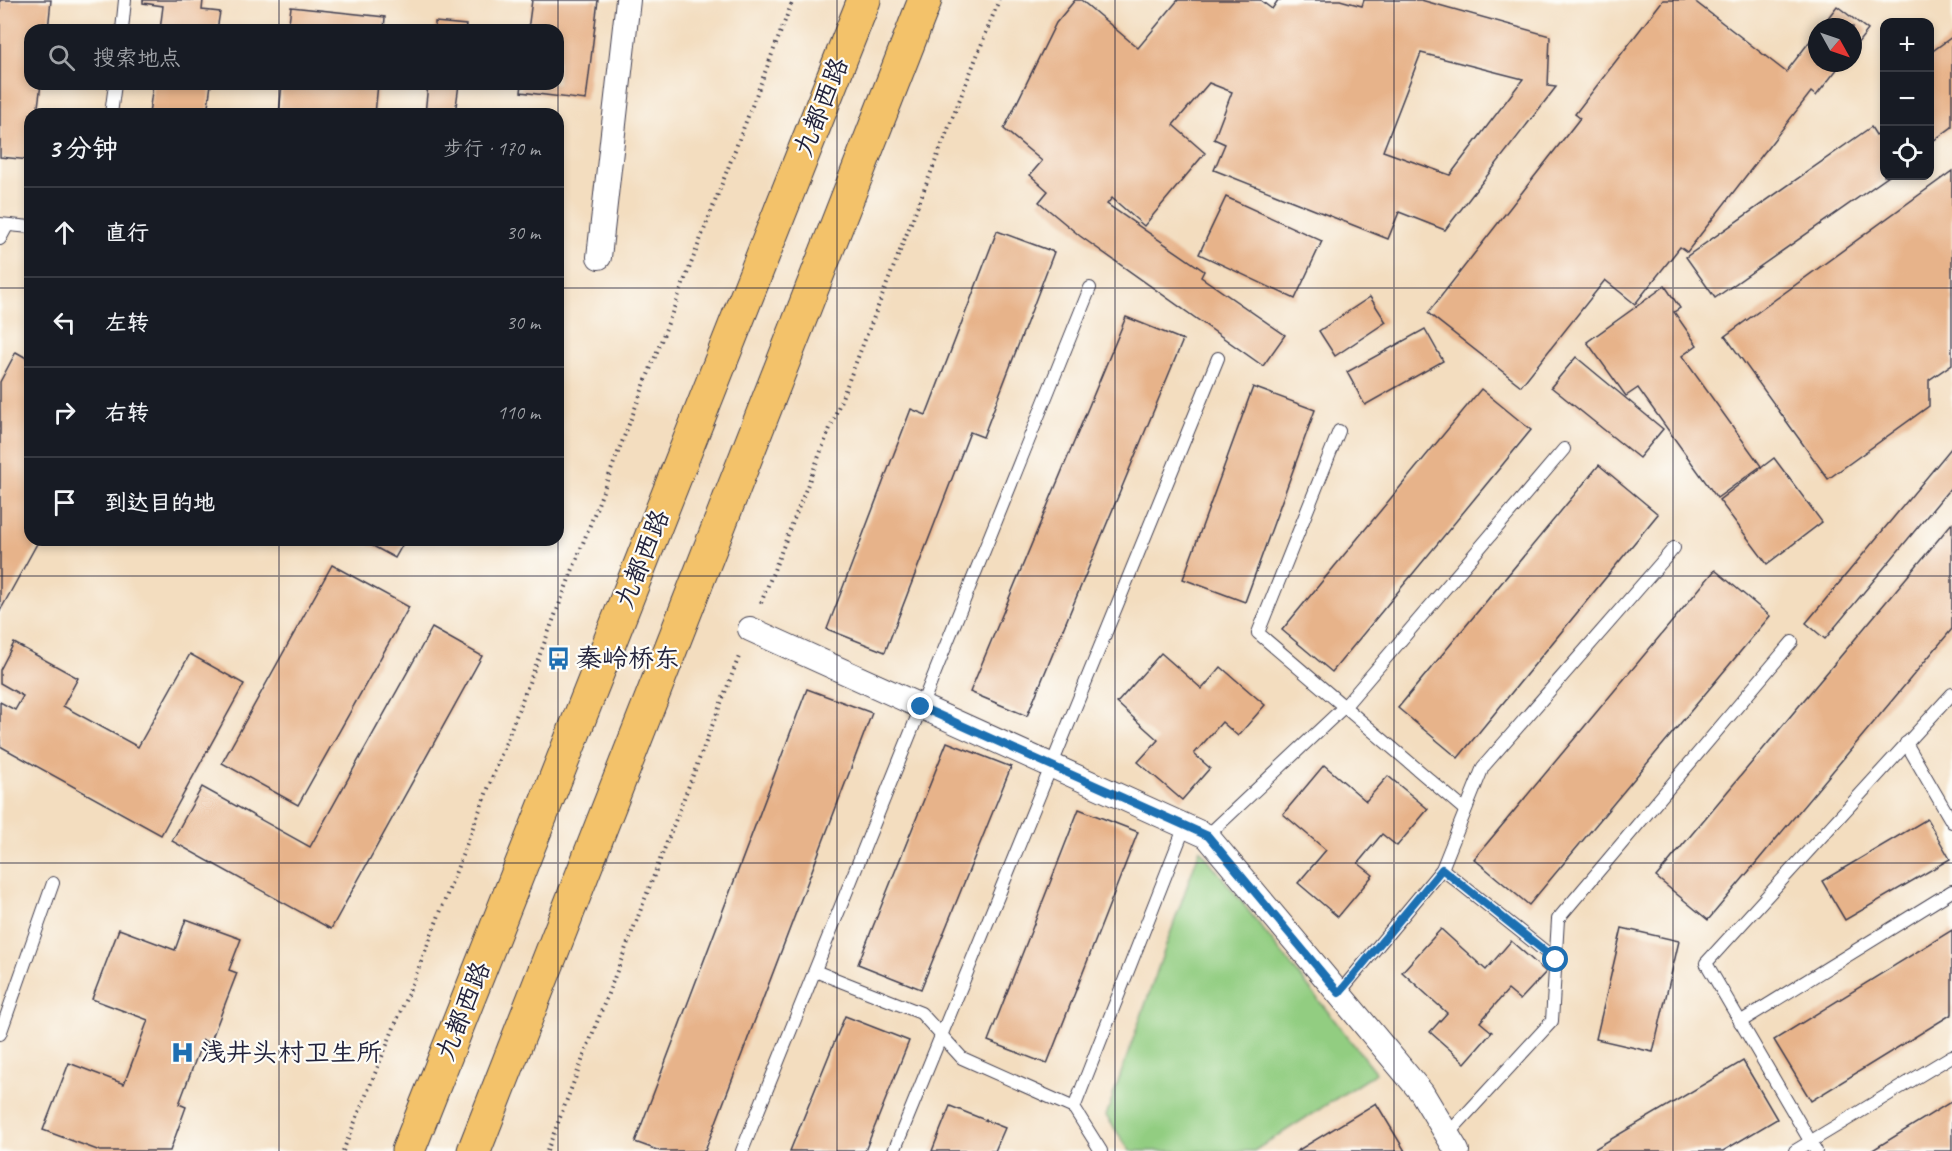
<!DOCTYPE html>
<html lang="zh">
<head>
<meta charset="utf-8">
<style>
  :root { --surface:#171b24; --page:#20242c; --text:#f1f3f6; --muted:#9ea1a6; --line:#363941 }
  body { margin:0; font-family:Caveat,"LXGW WenKai TC",sans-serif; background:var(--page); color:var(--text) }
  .controls { position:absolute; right:18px; top:18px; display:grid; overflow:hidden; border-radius:12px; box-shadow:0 3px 9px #0003 }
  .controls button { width:54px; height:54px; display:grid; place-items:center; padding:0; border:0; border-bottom:2px solid var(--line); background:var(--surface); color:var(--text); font:30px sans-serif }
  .compass { position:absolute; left:1808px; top:18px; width:54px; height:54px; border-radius:50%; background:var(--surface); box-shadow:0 3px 9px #0003; rotate:130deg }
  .stop { position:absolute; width:18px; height:18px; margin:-14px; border:4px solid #1f6fb2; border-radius:50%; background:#fff }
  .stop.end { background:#1f6fb2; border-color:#fff; box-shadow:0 2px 6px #0008 }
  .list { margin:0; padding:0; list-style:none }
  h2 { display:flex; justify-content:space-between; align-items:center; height:78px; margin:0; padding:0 24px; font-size:26px }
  h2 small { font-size:20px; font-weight:400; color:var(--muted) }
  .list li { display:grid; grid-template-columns:39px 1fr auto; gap:18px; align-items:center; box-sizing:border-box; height:90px; padding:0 24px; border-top:2px solid var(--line) }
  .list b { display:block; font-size:22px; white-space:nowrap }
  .list em { font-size:20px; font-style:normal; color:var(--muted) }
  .icon { flex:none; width:33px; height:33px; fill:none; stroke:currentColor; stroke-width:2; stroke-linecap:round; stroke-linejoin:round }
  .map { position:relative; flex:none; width:1952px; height:1151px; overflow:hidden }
  .search { position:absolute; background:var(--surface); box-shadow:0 3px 9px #0003; left:24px; top:24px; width:540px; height:66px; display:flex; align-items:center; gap:15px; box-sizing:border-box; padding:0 21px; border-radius:18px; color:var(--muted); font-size:22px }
  .panel { position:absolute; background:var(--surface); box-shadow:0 3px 9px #0003; left:24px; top:108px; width:540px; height:438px; border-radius:18px }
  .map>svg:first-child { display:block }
  .green { fill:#92cd81; stroke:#5a785e; stroke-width:1.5 }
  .building { fill:#e7b38a; fill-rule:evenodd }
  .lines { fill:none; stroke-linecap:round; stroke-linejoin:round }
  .service-casing { stroke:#413e4f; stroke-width:14 }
  .minor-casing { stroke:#413e4f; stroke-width:26 }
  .primary-casing { stroke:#413e4f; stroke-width:35 }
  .path { stroke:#413e4f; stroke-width:4; stroke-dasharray:1.5 4.5; stroke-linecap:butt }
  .service { stroke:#fff; stroke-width:12 }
  .minor { stroke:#fff; stroke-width:24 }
  .primary { stroke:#f3c26a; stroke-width:33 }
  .route { stroke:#1f6fb2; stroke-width:8 }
  .grid { fill:none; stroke:#22223b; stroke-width:1.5; stroke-opacity:0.55 }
  .labels { text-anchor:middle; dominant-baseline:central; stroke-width:4.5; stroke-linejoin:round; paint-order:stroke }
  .street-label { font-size:26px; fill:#22223b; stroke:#fdfcf7 }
  .poi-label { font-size:26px; fill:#22223b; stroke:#fdfcf7; text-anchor:start }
</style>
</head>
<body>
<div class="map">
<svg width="1952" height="1151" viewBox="0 0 1952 1151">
  <rect width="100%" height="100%" fill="#fdfcf7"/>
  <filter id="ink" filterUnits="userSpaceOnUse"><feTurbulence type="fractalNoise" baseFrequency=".0167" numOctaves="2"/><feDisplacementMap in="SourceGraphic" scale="12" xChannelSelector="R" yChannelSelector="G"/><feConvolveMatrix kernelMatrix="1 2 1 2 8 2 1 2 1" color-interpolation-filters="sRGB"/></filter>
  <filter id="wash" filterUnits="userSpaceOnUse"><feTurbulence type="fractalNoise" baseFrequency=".008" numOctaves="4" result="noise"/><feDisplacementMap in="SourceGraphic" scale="24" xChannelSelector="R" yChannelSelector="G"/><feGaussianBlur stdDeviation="1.35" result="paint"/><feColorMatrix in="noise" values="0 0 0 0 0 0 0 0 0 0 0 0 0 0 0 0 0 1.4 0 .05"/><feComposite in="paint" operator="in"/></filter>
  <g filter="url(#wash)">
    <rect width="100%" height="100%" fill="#f3ddbf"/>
    <!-- green -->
    <polygon class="green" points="1200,849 1376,1073 1254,1151 1130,1151 1106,1116"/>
    <g id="blocks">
      <!-- building -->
      <g class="building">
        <polygon points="0,0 51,0 48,30 30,30 30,84 41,84 37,114 30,114 30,160 0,157"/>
        <polygon points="143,0 203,0 202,10 220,12 217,30 160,30 163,6 143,3"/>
        <polygon points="532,0 598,0 586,100 521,92 522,84 558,84 558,30 528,30"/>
        <path d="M 1075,0 L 1081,0 L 1138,48 L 1178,0 L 1260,0 L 1272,9 L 1278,0 L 1340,0 L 1362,6 L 1364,0 L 1421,0 L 1550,36 L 1548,86 L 1556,87 L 1445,230 L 1399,212 L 1388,239 L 1214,170 L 1225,144 L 1214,139 L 1232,92 L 1209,83 L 1173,125 L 1205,153 L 1144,226 L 1112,198 L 1107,204 L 1204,271 L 1201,277 L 1285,335 L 1263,366 L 1080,236 L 1039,202 L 1048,191 L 1030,175 L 1042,161 L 1004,129 L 1056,23 ZM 1421,53 L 1523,79 L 1450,175 L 1383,151 Z"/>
        <polygon points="1663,0 1693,0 1786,72 1817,32 1817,63 1842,63 1816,96 1811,92 1687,252 1680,247 1635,304 1605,280 1521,386 1428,313 1580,118 1575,114"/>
        <polygon points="1837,6 1868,30 1853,49 1853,27 1821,27"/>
        <polygon points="291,7 385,17 384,30 288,30"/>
        <polygon points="435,22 466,25 465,30 435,30"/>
        <polygon points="1952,37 1952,127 1930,143 1930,53"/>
        <polygon points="153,84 211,84 207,114 149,114"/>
        <polygon points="282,84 378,84 375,114 279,114"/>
        <polygon points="428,84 459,84 455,114 425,114"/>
        <polygon points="1871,127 1876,135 1884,129 1884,176 1889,176 1715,298 1686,257"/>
        <polygon points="1952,171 1952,364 1929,380 1929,406 1828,479 1725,336"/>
        <polygon points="1226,197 1322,241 1295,299 1199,254"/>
        <polygon points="997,231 1054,252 983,437 970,432 885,652 827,629 911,409 926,415"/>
        <polygon points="1665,286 1680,308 1674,312 1697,345 1682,356 1761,466 1717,498 1638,388 1626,396 1587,342"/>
        <polygon points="1370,297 1386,322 1335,356 1319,331"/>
        <polygon points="1126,317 1183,340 1027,716 970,692"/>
        <polygon points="1425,329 1443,361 1365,405 1347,372"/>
        <polygon points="16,352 30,360 30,540 39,540 0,611 0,382"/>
        <polygon points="1576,357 1663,429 1639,458 1551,387"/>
        <polygon points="1253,387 1315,410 1245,602 1183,579"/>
        <polygon points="1481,389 1531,430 1332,672 1282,630"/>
        <polygon points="1952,447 1952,486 1825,639 1806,623"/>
        <polygon points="1774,458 1822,522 1767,564 1719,500"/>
        <polygon points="1599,465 1658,514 1458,758 1398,708"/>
        <polygon points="1952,523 1952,629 1708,920 1656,877"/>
        <polygon points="362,540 405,540 395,558"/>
        <polygon points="332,565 409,607 298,805 222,763"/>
        <polygon points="1715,570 1770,616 1529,905 1474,859"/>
        <polygon points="432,628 482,656 331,929 172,841 202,787 310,847"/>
        <polygon points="14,643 78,678 63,706 138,747 190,654 244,684 161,835 0,746 0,702 15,710 23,696 0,683 0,670"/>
        <polygon points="1161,653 1202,689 1221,667 1265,705 1238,736 1222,722 1194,754 1210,768 1182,800 1138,762 1158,740 1117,703"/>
        <polygon points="807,689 872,713 705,1151 660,1151 635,1142"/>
        <polygon points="947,742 1011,767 921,989 858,964"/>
        <polygon points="1324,765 1366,801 1388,776 1428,809 1397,846 1382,834 1358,863 1373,875 1338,917 1298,883 1326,850 1283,814"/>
        <polygon points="1079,809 1138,832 1047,1064 988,1041"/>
        <polygon points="1927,819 1950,859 1845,920 1822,881"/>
        <polygon points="186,919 241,939 229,970 237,973 210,1043 203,1040 179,1104 186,1107 170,1151 100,1151 43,1130 69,1063 124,1084 148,1020 92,999 119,929 175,950"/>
        <polygon points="1622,928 1679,941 1653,1052 1596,1039"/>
        <polygon points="1441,929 1486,970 1511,941 1546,972 1520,1000 1508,990 1480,1022 1492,1032 1465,1063 1430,1032 1447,1013 1402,972"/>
        <polygon points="1952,930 1952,1014 1811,1101 1774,1040"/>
        <polygon points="845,1016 909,1041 865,1151 790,1151"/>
        <polygon points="1743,1061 1777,1119 1723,1151 1591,1151"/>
        <polygon points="1952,1101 1952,1151 1871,1151"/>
        <polygon points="1376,1103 1405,1151 1297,1151"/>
        <polygon points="950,1106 1005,1128 995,1151 932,1151"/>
      </g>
    </g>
  </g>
  <g filter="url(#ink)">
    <use href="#blocks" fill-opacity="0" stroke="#413e4f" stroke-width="1.5"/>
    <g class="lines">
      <defs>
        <g id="service">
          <polyline points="122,30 125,0"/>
          <polyline points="111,114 115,84"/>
          <polyline points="0,224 30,227"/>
          <polyline points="0,239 7,226"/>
          <polyline points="1339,431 1258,633 1465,810"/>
          <polyline points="1906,743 1952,822"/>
          <polyline points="1207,836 1345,706 1564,449"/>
          <polyline points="1442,869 1556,960"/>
          <polyline points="815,971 921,1013 962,1058 1074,1108"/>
          <polyline points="1339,993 1442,869 1483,767 1674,548"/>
          <polyline points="1740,1022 1952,891"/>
          <polyline points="0,1034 53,883"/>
          <polyline points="1447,1135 1552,1021 1558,919 1792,642"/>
          <polyline points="742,1151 1090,288"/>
          <polyline points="894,1151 1218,358"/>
          <polyline points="1101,1151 1074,1108 1185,826"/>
          <polyline points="1795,1151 1952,1056"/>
          <polyline points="1816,1151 1706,963 1952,694"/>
        </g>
        <g id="minor">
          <polyline points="599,257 628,0"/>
          <polyline points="750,629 1207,836 1422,1093 1457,1151"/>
        </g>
        <g id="primary">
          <polyline points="408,1151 864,0"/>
          <polyline points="474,1151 925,0"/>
        </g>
      </defs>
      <!-- service casing -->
      <use href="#service" class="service-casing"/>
      <!-- minor casing -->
      <use href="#minor" class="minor-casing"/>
      <!-- primary casing -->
      <use href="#primary" class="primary-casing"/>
      <!-- path -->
      <g class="path">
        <polyline points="761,603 999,0"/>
        <polyline points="343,1151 419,967 793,0"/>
        <polyline points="547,1151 740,654"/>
      </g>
      <!-- service -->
      <use href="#service" class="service"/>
      <!-- minor -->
      <use href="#minor" class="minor"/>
      <!-- primary -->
      <use href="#primary" class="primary"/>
    </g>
  </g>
  <g class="lines" filter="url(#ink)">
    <!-- route -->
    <polyline class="route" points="921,707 1208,836 1339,993 1442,869 1556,960"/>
  </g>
  <!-- grid -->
  <path class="grid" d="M 279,0 L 279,30M 558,0 L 558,30M 837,0 L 837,1151M 1115,0 L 1115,1151M 1394,0 L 1394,1151M 1673,0 L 1673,1151M 279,84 L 279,114M 558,84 L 558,114M 0,288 L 30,288M 558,288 L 1952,288M 279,540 L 279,1151M 558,540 L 558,1151M 0,576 L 1952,576M 0,863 L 1952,863"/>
  <!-- icons -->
  <defs>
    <symbol id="bus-bare" viewBox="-9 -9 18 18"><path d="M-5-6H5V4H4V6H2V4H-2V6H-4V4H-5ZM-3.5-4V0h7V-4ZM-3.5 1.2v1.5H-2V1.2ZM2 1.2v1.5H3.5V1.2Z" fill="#1f6fb2" stroke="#fdfcf7" stroke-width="2.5" paint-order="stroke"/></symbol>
    <symbol id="hospital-bare" viewBox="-9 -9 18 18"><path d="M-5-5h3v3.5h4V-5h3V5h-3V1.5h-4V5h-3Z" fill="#1f6fb2" stroke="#fdfcf7" stroke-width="2.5" paint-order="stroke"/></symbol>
  </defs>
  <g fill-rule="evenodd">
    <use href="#bus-bare" x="542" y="642" width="33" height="33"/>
    <use href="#hospital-bare" x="166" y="1036" width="33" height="33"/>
  </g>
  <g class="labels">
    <!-- street labels -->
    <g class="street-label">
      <text transform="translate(821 107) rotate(-68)">九都西路</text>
      <text transform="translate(642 559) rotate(-68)">九都西路</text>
      <text transform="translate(463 1011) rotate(-68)">九都西路</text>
    </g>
    <!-- poi labels -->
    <g class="poi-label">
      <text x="576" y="658">秦岭桥东</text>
      <text x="200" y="1052">浅井头村卫生所</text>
    </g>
  </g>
</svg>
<div class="controls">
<button>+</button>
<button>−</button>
<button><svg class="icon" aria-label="locate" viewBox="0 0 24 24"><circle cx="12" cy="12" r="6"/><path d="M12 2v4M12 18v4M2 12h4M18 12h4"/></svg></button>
</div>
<svg class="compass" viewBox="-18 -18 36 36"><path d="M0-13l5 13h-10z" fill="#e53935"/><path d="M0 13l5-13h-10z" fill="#9ea1a6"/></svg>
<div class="stop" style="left:1556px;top:960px"></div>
<div class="stop end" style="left:921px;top:707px"></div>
<div class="search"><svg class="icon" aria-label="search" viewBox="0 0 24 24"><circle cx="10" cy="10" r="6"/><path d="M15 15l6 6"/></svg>搜索地点</div>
<section class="panel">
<h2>3 分钟<small>步行 · 170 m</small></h2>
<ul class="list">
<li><svg class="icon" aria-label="ahead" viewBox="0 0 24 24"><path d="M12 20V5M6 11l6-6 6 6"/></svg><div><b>直行</b></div><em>30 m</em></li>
<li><svg class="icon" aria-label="left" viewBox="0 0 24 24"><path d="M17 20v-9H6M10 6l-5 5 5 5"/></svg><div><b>左转</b></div><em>30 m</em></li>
<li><svg class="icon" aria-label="right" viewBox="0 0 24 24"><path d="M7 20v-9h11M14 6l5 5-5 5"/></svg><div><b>右转</b></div><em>110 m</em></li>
<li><svg class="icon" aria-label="arrive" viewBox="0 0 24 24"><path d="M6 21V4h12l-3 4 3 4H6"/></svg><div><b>到达目的地</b></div></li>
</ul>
</section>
</div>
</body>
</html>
